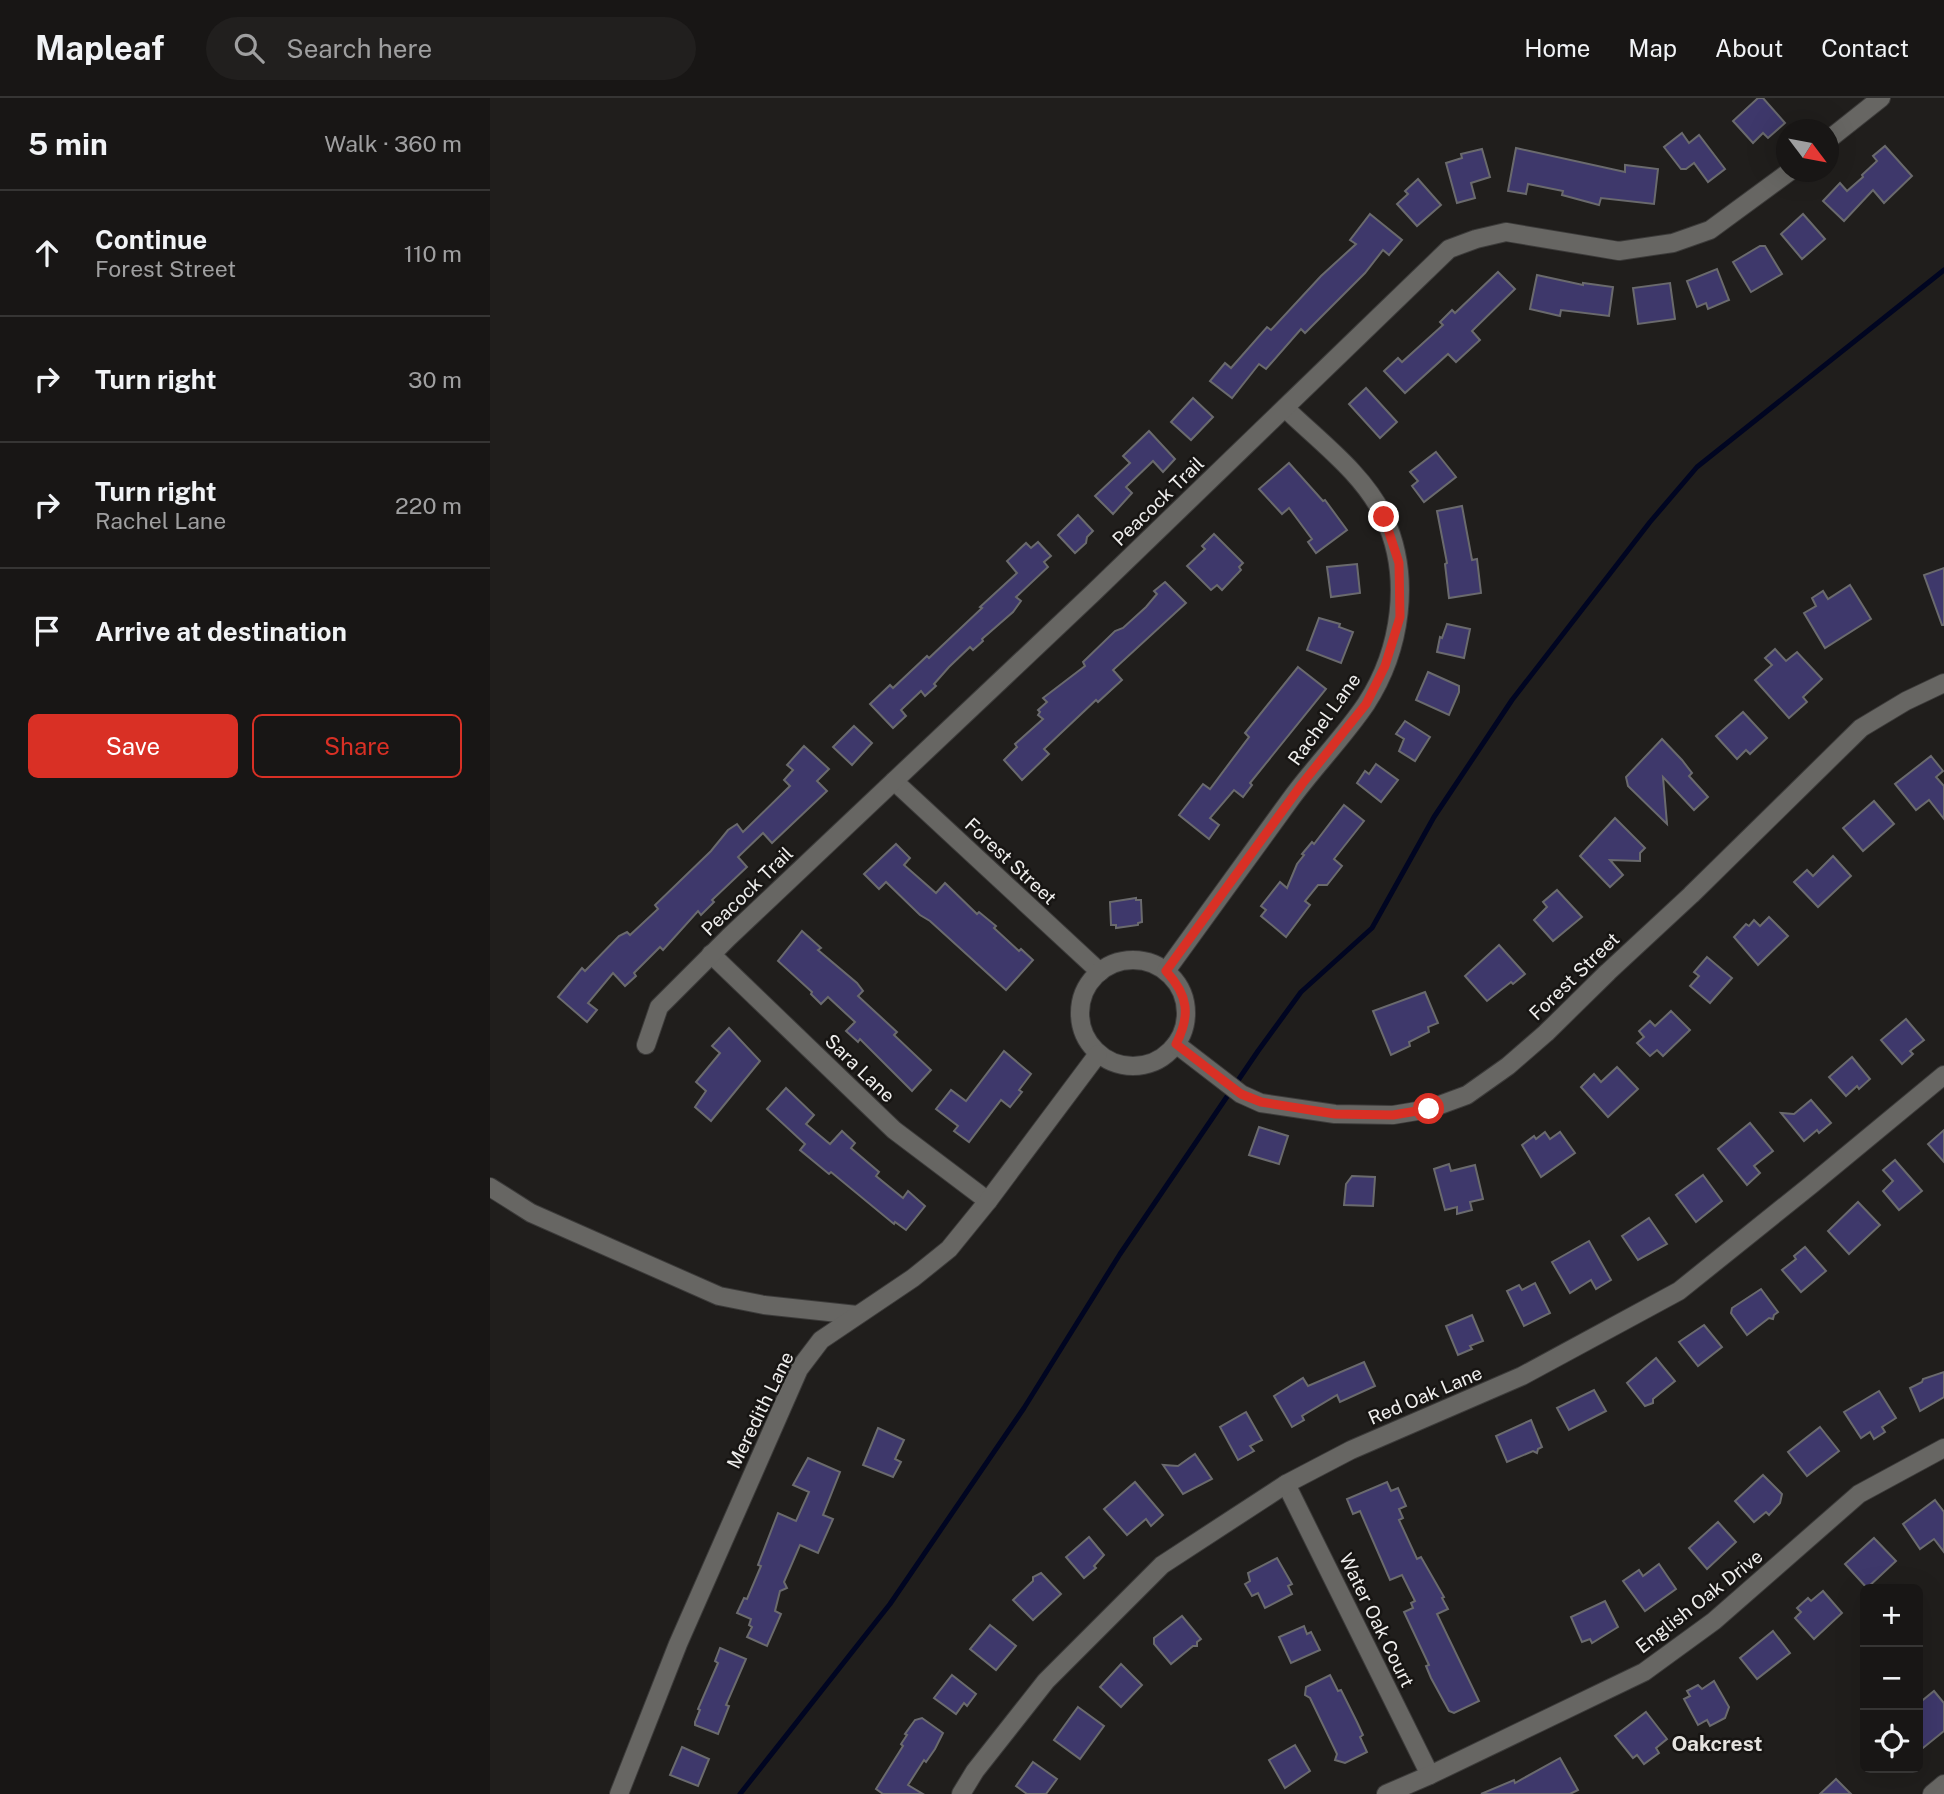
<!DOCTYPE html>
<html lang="en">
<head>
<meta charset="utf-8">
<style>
  :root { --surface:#181615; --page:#211f1e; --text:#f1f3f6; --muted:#9f9fa0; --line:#363534; --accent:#d93025 }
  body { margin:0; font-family:"Public Sans",sans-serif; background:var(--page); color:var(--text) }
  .controls { position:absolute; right:21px; bottom:21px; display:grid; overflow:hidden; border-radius:10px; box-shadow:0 7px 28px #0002 }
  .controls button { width:63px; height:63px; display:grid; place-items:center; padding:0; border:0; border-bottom:2px solid var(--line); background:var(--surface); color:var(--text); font:35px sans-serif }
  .compass { position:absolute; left:1286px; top:21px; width:63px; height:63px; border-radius:50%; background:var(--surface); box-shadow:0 7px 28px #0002; rotate:122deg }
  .stop { position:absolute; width:21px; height:21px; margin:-16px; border:5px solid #d93025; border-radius:50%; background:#fff }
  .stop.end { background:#d93025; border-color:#fff; box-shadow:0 2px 7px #0008 }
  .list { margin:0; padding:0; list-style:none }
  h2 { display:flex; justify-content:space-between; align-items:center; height:91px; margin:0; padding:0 28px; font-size:30px }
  h2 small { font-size:23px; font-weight:400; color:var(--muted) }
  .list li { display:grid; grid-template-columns:46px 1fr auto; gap:21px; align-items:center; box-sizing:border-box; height:126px; padding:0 28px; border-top:2px solid var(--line) }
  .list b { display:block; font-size:26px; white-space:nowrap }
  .list p { margin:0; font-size:23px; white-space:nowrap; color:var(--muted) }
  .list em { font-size:23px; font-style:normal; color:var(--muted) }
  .actions { display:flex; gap:14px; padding:21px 28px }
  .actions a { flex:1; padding:16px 0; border:2px solid var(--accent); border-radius:10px; text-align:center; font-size:24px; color:var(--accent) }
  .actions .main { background:var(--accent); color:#fff }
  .icon { flex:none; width:38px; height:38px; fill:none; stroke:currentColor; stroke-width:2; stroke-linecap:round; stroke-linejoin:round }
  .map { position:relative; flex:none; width:1454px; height:1696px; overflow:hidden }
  header { display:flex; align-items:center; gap:42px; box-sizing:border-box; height:98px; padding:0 35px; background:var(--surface); border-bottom:2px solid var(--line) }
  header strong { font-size:33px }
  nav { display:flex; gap:38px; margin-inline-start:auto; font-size:24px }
  .search { width:490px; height:63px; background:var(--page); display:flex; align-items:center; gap:18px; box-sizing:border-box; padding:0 24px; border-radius:38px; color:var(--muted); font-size:26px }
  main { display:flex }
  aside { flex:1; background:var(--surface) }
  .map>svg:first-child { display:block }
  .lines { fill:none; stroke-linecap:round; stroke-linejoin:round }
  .stream { stroke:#000521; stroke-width:5 }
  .building { fill:#3e386b; stroke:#6a6a6d; stroke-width:2 }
  .minor-casing { stroke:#3c3b3a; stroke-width:20 }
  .minor { stroke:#676663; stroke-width:18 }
  .route { stroke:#d93025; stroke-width:9 }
  .labels { text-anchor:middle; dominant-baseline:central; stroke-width:5; stroke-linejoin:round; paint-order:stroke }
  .street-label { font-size:19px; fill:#efeeed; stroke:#171513 }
  .neighbourhood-label { font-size:21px; font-weight:bold; fill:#e5e3df; stroke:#171513 }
</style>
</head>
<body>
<header>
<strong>Mapleaf</strong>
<div class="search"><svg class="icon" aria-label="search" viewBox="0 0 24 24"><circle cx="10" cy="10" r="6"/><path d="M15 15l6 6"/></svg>Search here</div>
<nav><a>Home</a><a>Map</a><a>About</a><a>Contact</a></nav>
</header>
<main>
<aside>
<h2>5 min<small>Walk · 360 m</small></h2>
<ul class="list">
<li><svg class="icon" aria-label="ahead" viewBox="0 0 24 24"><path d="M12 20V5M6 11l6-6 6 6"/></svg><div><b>Continue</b><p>Forest Street</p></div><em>110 m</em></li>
<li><svg class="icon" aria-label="right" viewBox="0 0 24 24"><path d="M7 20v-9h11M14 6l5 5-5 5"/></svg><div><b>Turn right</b></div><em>30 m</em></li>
<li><svg class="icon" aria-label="right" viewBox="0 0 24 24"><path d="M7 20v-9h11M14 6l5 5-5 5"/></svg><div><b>Turn right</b><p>Rachel Lane</p></div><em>220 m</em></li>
<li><svg class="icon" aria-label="arrive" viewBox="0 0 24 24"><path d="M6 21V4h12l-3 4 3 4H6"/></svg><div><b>Arrive at destination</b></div></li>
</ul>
<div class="actions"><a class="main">Save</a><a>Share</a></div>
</aside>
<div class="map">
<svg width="1454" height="1696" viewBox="0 0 1454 1696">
  <rect width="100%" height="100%" fill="#201e1c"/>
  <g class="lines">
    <!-- stream -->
    <polyline class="stream" points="250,1696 400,1506 534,1310 630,1156 768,953 811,894 882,830 944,719 1022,602 1160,424 1207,369 1454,172"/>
  </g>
  <!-- building -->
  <g class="building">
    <polygon points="1268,0 1273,0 1295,25 1278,40 1273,35 1263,45 1243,23"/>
    <polygon points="1192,35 1199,45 1209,37 1235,71 1218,84 1204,65 1196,71 1191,71 1174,49"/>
    <polygon points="1395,48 1422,78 1394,105 1383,92 1354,123 1333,103 1350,85 1357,93 1373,79 1372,77 1387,63 1383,58"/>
    <polygon points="1026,50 1135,74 1135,67 1168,71 1164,106 1111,100 1109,107 1072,97 1073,93 1038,86 1036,96 1018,93"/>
    <polygon points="992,51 1000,79 981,85 985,100 967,105 956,65 972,60 971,56"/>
    <polygon points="928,81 951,107 927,128 907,106 918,96 915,93"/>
    <polygon points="880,116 912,142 899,157 893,152 875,175 815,235 811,231 776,271 769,266 742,300 720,283 735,265 741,270 777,229 781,232 831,178 866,146 860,142"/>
    <polygon points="1313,116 1335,141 1312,161 1291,136"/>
    <polygon points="1270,148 1275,148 1292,176 1261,194 1243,164"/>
    <polygon points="1227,171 1239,202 1218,211 1216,205 1207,209 1197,183"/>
    <polygon points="1008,174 1025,191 982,233 990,242 966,264 958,256 915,295 894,273 908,260 912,264 953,227 950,224 962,212 965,215"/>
    <polygon points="1047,177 1093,187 1093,185 1123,189 1119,218 1071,212 1070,218 1040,211"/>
    <polygon points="1180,185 1185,221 1148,226 1143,190"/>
    <polygon points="876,290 907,324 890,340 859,306"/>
    <polygon points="703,300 723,319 701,342 681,324"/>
    <polygon points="659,333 685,361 673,374 663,363 636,389 642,395 623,416 605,398 640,365 633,358"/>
    <polygon points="946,354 966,379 934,404 922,388 928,383 920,374"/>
    <polygon points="799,365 833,403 835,402 857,432 826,455 818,444 822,441 799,410 792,416 769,391"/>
    <polygon points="972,408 982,462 987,461 991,495 959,500 955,466 957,465 947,413"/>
    <polygon points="588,417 603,433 597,439 596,445 585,455 568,437"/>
    <polygon points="724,436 753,465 749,469 751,472 732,492 727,487 721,492 697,468 715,451 712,448"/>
    <polygon points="548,444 561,458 554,464 558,469 526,499 531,503 523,514 492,541 493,543 483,552 480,549 459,569 444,586 446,588 435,598 431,593 411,612 416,618 403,630 380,606 400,587 403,590 437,558 439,560 492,510 490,509 527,475 517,463 536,445 541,450"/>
    <polygon points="867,466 870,495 841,499 837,469"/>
    <polygon points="1454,470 1454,527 1452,527 1434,477"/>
    <polygon points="675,484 696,505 623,572 632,582 608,604 606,602 554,651 559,656 532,682 514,662 527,649 525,646 553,621 548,617 550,614 548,612 557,604 553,600 595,568 593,564 625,533 633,530 656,509 667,496 664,493"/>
    <polygon points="1360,487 1381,521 1335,550 1314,515 1326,508 1322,500 1333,493 1338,501"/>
    <polygon points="829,520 850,526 849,529 863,534 851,565 817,552"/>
    <polygon points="957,526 980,531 974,560 947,554 950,539 952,540"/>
    <polygon points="1285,551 1296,563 1307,554 1332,581 1313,599 1317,604 1299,620 1265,582 1282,567 1275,560"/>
    <polygon points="808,569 836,591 760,685 762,687 753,699 744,692 720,720 729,727 719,741 689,717 713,686 720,691 759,639 755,635"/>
    <polygon points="938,574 969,588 969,594 959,617 926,602"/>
    <polygon points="1253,614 1277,640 1260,656 1256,652 1247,661 1226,638"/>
    <polygon points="915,623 940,639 925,663 909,653 914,641 906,636"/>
    <polygon points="364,628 382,645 362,667 343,649"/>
    <polygon points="1172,641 1192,662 1202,675 1199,678 1218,699 1204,712 1173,679 1177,726 1138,688 1136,679"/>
    <polygon points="314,648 339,671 327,683 337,693 282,745 273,735 248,759 257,769 222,802 224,804 211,817 208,813 173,852 170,849 144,875 146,878 135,888 123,875 98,905 107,912 97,924 68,899 92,870 95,873 129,838 137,834 140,837 168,811 165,807 221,753 238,732 247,726 253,734 300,688 294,682 303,672 297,667"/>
    <polygon points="1441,658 1453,673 1446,679 1454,688 1454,721 1439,702 1426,712 1405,686"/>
    <polygon points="886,666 908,682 891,704 867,685 875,673 879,676"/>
    <polygon points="1384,703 1404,726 1373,753 1353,730"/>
    <polygon points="854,707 874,723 844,761 852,768 837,787 828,787 815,803 820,807 796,839 771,818 776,812 771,808 790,784 797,790 807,766 814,757 812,756 822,744 824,746"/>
    <polygon points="1125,720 1155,750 1150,755 1150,763 1120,762 1133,777 1120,789 1090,758"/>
    <polygon points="406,746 420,760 414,767 446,795 455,785 487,816 489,814 506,828 504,830 529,853 531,851 543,862 516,892 440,823 430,817 396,784 389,791 374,776"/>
    <polygon points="1343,758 1361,778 1328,809 1304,784 1317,772 1323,778"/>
    <polygon points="1067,792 1092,819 1063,843 1044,822 1057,809 1053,804"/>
    <polygon points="646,800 646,802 651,802 652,824 648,825 648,827 626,830 626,827 621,827 620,804"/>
    <polygon points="1279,819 1298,838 1268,867 1244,839 1256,826 1259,828 1264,822 1270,828"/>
    <polygon points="312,833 331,850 328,852 367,885 373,893 368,898 407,934 404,937 441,972 422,993 370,941 368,944 356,933 365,924 338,899 331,906 321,896 322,894 288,863"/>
    <polygon points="1009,847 1035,876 1023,886 1021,884 997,903 975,878"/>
    <polygon points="1217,859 1242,880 1220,905 1200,888 1209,878 1204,874"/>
    <polygon points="935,894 948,925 938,929 939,934 919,944 920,948 901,957 883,913"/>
    <polygon points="1181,913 1200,932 1173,958 1167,952 1160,958 1147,945 1154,939 1149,933 1160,923 1165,928"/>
    <polygon points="1416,921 1434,942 1420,953 1423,956 1412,966 1391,942"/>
    <polygon points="239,930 270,963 221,1023 205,1009 216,993 206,984 230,955 222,948"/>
    <polygon points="514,953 541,976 529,992 532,994 520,1009 511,1002 479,1044 464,1033 468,1028 446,1011 461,992 476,1003"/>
    <polygon points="1362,959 1380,981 1369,991 1367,988 1356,998 1339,979"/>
    <polygon points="1127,969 1148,991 1118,1019 1091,989 1104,976 1111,984"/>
    <polygon points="296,990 324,1017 316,1026 340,1046 352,1033 365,1045 361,1050 389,1074 386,1078 413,1100 418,1093 435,1108 416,1132 405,1124 404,1126 341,1074 339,1076 310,1052 315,1046 277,1011"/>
    <polygon points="1321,1002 1341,1025 1329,1035 1327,1032 1314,1043 1291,1015 1304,1016"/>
    <polygon points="1260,1025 1283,1053 1264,1068 1270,1075 1257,1087 1228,1051"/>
    <polygon points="769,1029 798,1038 789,1066 759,1057"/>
    <polygon points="1454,1032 1454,1064 1438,1046"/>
    <polygon points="1055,1034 1060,1041 1070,1034 1085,1055 1051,1079 1032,1047 1044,1038 1046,1041"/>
    <polygon points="1405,1062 1432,1093 1409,1112 1393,1093 1403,1083 1393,1072"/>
    <polygon points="959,1066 961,1073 985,1067 993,1101 980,1104 982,1112 967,1116 967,1109 955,1112 944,1071"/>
    <polygon points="1213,1077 1232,1103 1206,1124 1186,1097"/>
    <polygon points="862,1078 885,1079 883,1108 854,1107 856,1086"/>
    <polygon points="1368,1104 1390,1127 1359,1156 1338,1133"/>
    <polygon points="1159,1120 1177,1146 1148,1162 1132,1138"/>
    <polygon points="1099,1143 1121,1182 1106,1191 1101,1182 1080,1195 1062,1164"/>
    <polygon points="1315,1149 1336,1173 1311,1194 1292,1172 1306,1161 1304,1158"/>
    <polygon points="1045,1185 1060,1215 1034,1228 1017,1193 1029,1187 1032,1192"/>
    <polygon points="1271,1191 1288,1214 1284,1217 1283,1221 1279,1220 1257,1237 1241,1215 1242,1210"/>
    <polygon points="982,1217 993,1243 980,1248 982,1251 968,1257 956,1228"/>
    <polygon points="1214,1227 1232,1249 1208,1268 1189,1244"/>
    <polygon points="1166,1260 1185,1283 1163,1301 1163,1305 1155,1308 1137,1285"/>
    <polygon points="874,1264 885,1288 850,1304 847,1297 812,1318 814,1322 802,1329 784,1298 813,1280 818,1288"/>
    <polygon points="1454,1274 1454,1299 1430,1313 1420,1290 1432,1284 1433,1281"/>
    <polygon points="1104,1292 1116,1313 1079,1332 1067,1310"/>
    <polygon points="1389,1293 1406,1320 1392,1329 1395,1334 1384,1341 1380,1334 1371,1340 1354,1314"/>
    <polygon points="756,1314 772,1342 760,1348 764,1353 748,1362 730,1329"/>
    <polygon points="1041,1322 1052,1349 1048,1351 1047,1355 1043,1353 1017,1364 1006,1338"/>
    <polygon points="1330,1329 1349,1353 1317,1378 1298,1354"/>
    <polygon points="388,1330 414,1342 405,1361 411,1364 403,1379 373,1367"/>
    <polygon points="705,1356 722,1381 693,1396 673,1367 688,1368"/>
    <polygon points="318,1360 350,1374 333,1417 343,1421 328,1455 310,1447 294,1484 297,1490 290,1493 285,1513 291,1516 277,1548 257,1539 262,1529 259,1527 261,1521 247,1515 254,1500 257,1501 271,1468 268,1467 288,1415 306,1423 319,1394 303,1387"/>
    <polygon points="1273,1377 1292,1396 1290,1405 1279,1417 1276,1414 1264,1424 1245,1403"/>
    <polygon points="645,1384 673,1417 661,1428 656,1421 637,1437 614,1411"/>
    <polygon points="897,1384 901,1393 908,1390 916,1408 909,1411 913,1420 909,1422 927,1461 931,1459 954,1499 952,1500 958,1511 947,1516 989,1603 964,1615 959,1613 941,1580 936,1568 939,1567 914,1514 923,1510 921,1505 925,1503 912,1477 900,1482 870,1413 863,1416 857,1401"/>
    <polygon points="1445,1402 1454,1414 1454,1454 1444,1441 1430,1451 1413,1426"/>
    <polygon points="1228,1424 1246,1444 1217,1471 1199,1450"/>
    <polygon points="599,1439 614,1457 604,1468 606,1470 594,1480 576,1459"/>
    <polygon points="1384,1440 1406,1463 1377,1490 1355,1466"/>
    <polygon points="787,1460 802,1486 798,1488 802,1496 775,1510 768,1495 762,1498 755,1486 760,1483 758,1475"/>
    <polygon points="1169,1466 1186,1491 1155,1513 1133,1483 1149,1472 1153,1478"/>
    <polygon points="551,1475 571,1496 543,1522 523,1502 543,1483 543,1479"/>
    <polygon points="1333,1493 1352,1515 1324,1541 1305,1520 1311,1514 1307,1510 1318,1500 1321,1503"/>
    <polygon points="1115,1503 1128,1529 1102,1545 1100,1541 1092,1544 1081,1519"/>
    <polygon points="692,1518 711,1541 707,1544 707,1548 703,1548 681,1566 664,1546 664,1540"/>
    <polygon points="500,1527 526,1548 506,1572 480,1551"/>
    <polygon points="814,1528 817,1536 821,1534 830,1552 801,1565 789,1539"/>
    <polygon points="1283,1533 1300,1555 1267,1581 1250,1560"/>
    <polygon points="230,1550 256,1561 236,1607 239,1608 228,1636 205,1627 205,1624 210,1612 208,1611 228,1565 225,1563"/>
    <polygon points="631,1566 652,1587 631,1609 610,1589"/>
    <polygon points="462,1577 486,1596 477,1608 474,1605 466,1616 444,1600"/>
    <polygon points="840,1577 848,1593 851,1592 867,1624 873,1637 870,1639 877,1654 855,1665 845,1662 847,1656 820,1600 815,1597 816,1589"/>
    <polygon points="1224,1583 1239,1609 1235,1620 1220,1628 1217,1622 1208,1627 1194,1601 1200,1598 1197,1593 1208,1587 1212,1591"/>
    <polygon points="1444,1593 1454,1605 1454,1633 1428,1654 1428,1606"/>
    <polygon points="588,1609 614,1628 590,1661 564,1642"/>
    <polygon points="1156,1614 1177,1641 1166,1650 1169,1655 1154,1666 1147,1657 1143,1660 1125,1638"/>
    <polygon points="432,1620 453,1635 445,1651 436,1664 434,1662 418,1687 433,1696 393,1696 386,1691 413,1648 411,1646 417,1637 415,1636 425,1622"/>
    <polygon points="805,1647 820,1673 795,1690 779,1662"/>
    <polygon points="192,1649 219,1661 208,1688 180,1677"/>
    <polygon points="1070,1660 1088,1692 1080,1696 991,1696 1024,1682 1025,1685"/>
    <polygon points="543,1664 567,1681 556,1696 537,1696 526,1688"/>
    <polygon points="1346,1681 1361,1696 1330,1696"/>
  </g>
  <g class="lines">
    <defs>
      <g id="minor">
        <polyline points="1338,42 1391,0"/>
        <polyline points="404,683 610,874"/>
        <polyline points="221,856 404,1032 498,1103"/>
        <circle cx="643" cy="915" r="53"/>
        <path d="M 676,873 C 717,816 759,759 800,702 C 824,669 853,640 876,606 C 911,552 922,479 894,419 C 874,376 829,343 795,310"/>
        <polyline points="686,946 751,996 771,1005 845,1016 903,1017 939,1011 977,997 1018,968 1056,935 1118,874 1201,797 1371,630 1416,603 1454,585"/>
        <polyline points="156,947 169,909 239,839 603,495 959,151 986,141 1016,134 1129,153 1183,145 1220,132 1299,74"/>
        <polyline points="0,1089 41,1115 229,1198 274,1207 367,1217"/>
        <polyline points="796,1386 940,1677"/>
        <polyline points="129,1696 188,1546 309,1271 331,1242 423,1180 459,1151 498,1103 608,956"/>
        <polyline points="471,1696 485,1673 556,1583 672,1467 796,1386 861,1352 1032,1278 1189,1193 1321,1087 1454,977"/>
        <polyline points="896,1696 940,1677 1154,1574 1224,1523 1369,1396 1454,1350"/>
        <polyline points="1442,1696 1454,1686"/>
      </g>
    </defs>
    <!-- minor casing -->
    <use href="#minor" class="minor-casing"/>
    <!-- minor -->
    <use href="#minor" class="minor"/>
  </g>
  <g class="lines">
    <!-- route -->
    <path class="route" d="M 894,419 L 909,465 L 910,519 L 895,568 L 876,606 L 812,686 L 676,873 C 698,897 701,917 686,946 L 751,996 L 771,1004 L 845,1016 L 903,1017 L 939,1011"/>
  </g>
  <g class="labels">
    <!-- street labels -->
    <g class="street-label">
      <text transform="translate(668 403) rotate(-44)">Peacock Trail</text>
      <text transform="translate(834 621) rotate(-54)">Rachel Lane</text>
      <text transform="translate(521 763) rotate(43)">Forest Street</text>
      <text transform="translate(257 793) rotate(-44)">Peacock Trail</text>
      <text transform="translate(1084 878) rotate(-44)">Forest Street</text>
      <text transform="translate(370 970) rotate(44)">Sara Lane</text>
      <text transform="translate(935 1297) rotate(-23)">Red Oak Lane</text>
      <text transform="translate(270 1312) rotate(-64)">Meredith Lane</text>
      <text transform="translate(1209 1503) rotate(-38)">English Oak Drive</text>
      <text transform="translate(887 1522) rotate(64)">Water Oak Court</text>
    </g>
    <!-- neighbourhood labels -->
    <g class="neighbourhood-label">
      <text x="1227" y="1645">Oakcrest</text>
    </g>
  </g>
</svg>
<div class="controls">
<button>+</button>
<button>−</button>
<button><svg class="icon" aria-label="locate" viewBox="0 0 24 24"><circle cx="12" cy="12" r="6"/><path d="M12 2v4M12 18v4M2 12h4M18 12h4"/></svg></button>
</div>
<svg class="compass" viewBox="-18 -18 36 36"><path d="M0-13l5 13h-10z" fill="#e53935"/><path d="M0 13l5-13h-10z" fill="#9f9fa0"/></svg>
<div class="stop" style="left:939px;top:1011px"></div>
<div class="stop end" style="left:894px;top:419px"></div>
</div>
</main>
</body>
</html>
